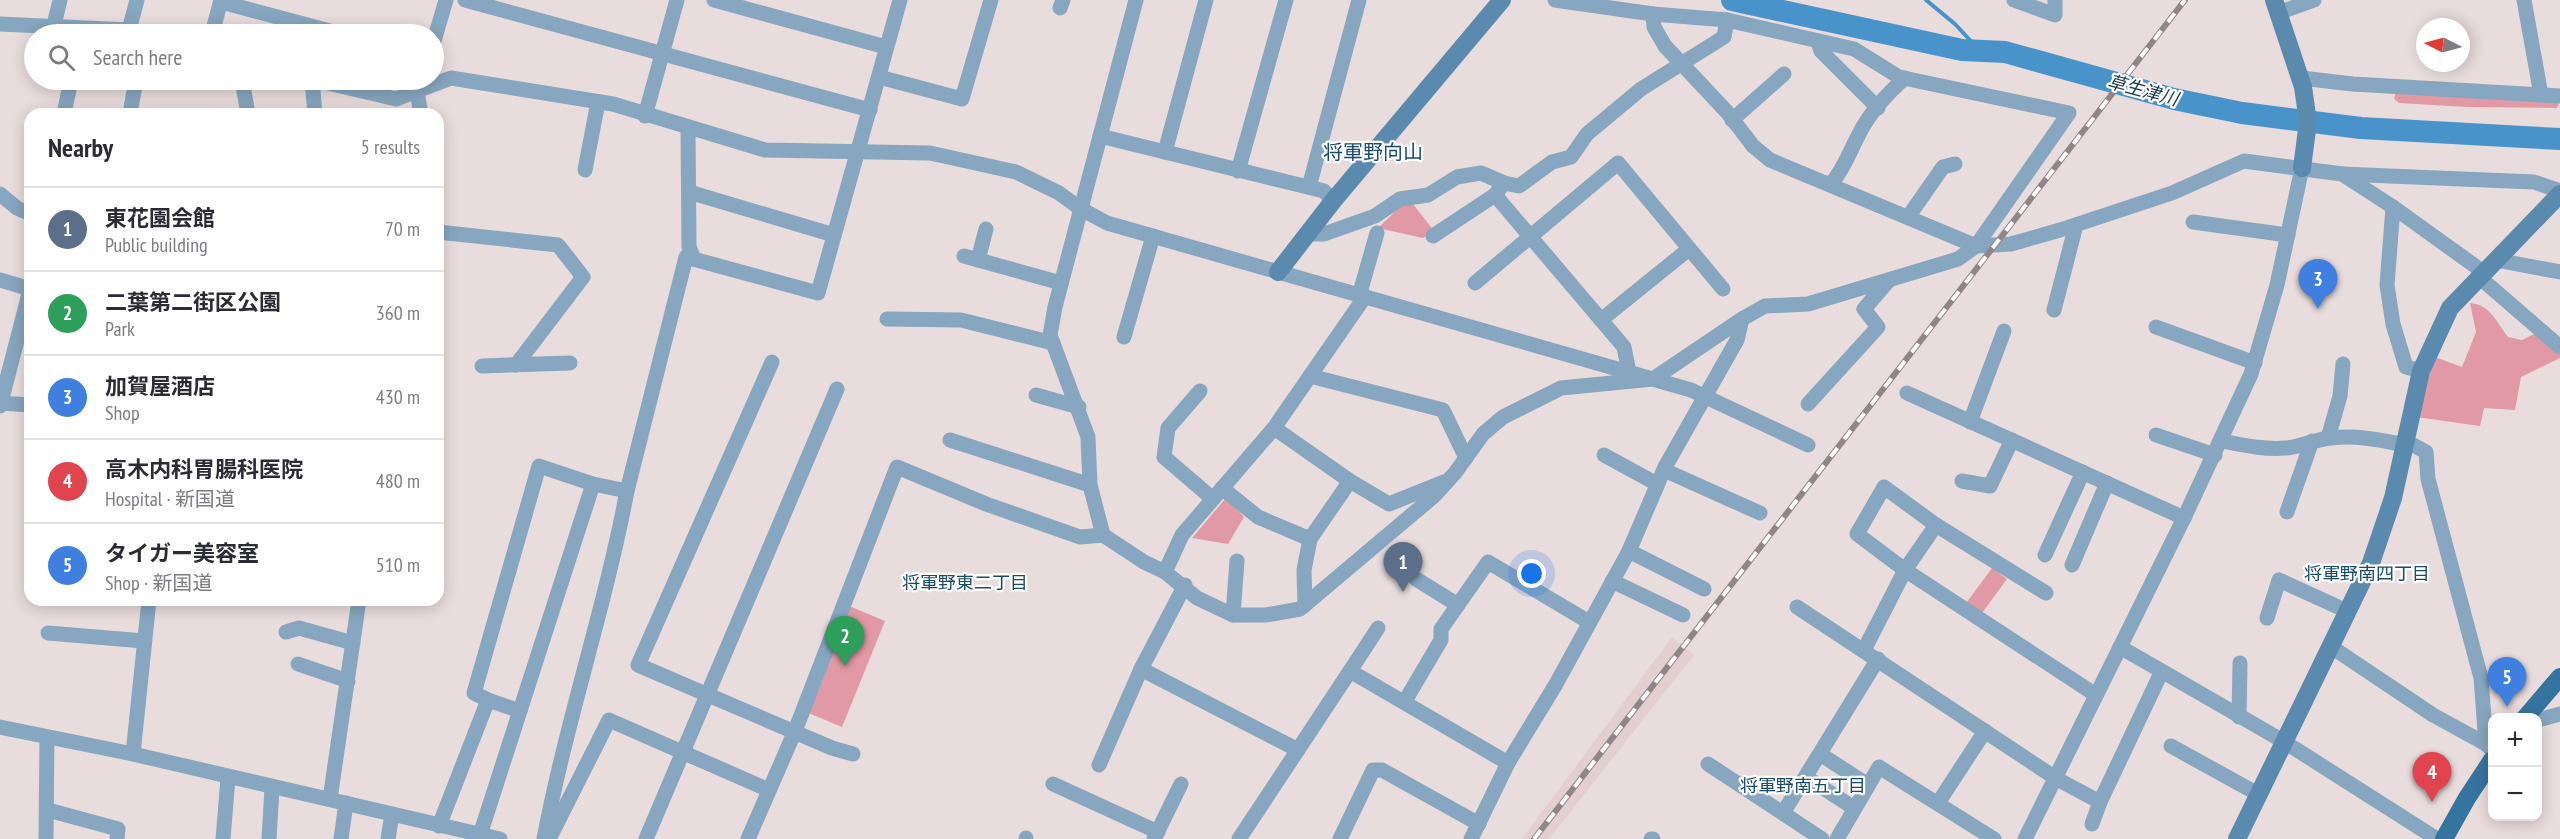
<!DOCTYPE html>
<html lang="en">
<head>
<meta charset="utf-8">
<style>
  :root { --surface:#fff; --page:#f7f7f7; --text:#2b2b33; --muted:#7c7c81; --line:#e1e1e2; --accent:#337fb2 }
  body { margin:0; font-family:"PT Sans Narrow","Noto Sans JP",sans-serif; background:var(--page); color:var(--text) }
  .controls { position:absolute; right:18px; bottom:18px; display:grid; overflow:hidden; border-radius:12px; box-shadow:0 3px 15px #0003 }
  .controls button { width:54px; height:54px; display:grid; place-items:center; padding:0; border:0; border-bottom:2px solid var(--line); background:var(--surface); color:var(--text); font:30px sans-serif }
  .compass { position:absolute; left:2416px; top:18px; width:54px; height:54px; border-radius:50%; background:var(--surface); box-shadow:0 3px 15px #0003; rotate:276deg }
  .you { position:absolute; left:1532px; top:574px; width:21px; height:21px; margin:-15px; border:4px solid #fff; border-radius:50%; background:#1a73e8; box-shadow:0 0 0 9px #1a73e833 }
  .badge { display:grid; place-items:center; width:39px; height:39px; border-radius:50%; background:var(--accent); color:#fff; font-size:20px; font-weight:700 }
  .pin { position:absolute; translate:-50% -50px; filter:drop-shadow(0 2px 3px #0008) }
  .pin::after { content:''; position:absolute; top:32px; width:21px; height:18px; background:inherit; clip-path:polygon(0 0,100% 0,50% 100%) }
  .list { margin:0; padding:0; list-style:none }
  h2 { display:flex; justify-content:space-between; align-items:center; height:78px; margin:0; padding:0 24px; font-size:26px }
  h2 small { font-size:20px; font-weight:400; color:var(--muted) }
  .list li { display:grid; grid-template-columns:39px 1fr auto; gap:18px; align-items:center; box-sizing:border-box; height:84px; padding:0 24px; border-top:2px solid var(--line) }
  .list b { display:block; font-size:22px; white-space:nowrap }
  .list p { margin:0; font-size:20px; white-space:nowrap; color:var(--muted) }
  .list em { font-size:20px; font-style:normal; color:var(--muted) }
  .icon { flex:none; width:33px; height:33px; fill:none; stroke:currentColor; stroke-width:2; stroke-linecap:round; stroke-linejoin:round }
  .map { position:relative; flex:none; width:2560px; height:839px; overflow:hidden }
  .search { position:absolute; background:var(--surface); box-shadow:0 3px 15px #0003; left:24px; top:24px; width:420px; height:66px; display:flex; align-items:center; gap:15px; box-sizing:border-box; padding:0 21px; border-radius:33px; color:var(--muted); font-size:22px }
  .panel { position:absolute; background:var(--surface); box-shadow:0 3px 15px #0003; left:24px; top:108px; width:420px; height:498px; border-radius:18px }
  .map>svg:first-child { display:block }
  .built { fill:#e3ced0 }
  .green { fill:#e19aa5 }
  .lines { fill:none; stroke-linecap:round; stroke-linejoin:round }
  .stream { stroke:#4894ca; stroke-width:4 }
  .river { stroke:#4894ca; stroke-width:22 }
  .street { stroke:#87a6bf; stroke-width:15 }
  .secondary { stroke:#5a8aad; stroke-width:18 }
  .primary { stroke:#3674a0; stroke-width:18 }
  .rail-casing { stroke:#908687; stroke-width:6 }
  .rail { stroke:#fff; stroke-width:4; stroke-dasharray:11; stroke-linecap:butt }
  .labels { text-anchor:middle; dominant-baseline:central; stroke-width:4.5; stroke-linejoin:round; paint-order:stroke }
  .water-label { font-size:18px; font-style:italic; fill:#17384f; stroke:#fff }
  .neighbourhood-label { font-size:18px; fill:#164b6e; stroke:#fff }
  .quarter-label { font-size:20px; fill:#164b6e; stroke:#fff }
</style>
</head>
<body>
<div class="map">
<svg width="2560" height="839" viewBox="0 0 2560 839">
  <rect width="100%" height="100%" fill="#e9dcdd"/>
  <!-- built -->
  <polygon class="built" points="1672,637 1694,655 1549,839 1522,839"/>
  <!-- green -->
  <g class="green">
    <polygon points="2396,91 2559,103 2557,108 2467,107 2399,103 2394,99"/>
    <polygon points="1403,204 1413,204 1434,231 1423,238 1378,228"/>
    <path d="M 2470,303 C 2490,304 2497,323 2508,337 L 2522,340 L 2538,332 L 2560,353 L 2560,358 L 2521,377 L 2515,410 L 2484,408 L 2480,426 L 2416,417 L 2435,357 L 2462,367 L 2476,332 Z"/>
    <polygon points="1226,498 1244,517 1228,544 1192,538"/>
    <polygon points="1992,568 2007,579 1982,613 1967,602"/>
    <polygon points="849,606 885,621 842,727 806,712"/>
  </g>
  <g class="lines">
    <!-- stream -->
    <polyline class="stream" points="1926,0 1955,24 1980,51"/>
    <!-- river -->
    <polyline class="river" points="1732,0 1962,50 2005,52 2174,99 2242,113 2361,128 2560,139"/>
    <!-- street -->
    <g class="street">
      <polyline points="465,0 870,110"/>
      <polyline points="714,0 886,47"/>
      <polyline points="1136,0 1055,307 1050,335 1088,437 1090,485 1103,535 1144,562 1165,572 1197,598 1233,615 1266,615 1300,609 1434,496 1455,473 1483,434 1503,417 1561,388 1653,379 1742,319"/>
      <polyline points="1555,0 1653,14 1654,27 1665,46 1727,112 1753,146 1770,160 1976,246 2011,244 2060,230 2172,193 2244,161 2342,174 2393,207 2482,271"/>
      <polyline points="2014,0 2055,15 2055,0"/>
      <polyline points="2524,0 2541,95"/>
      <polyline points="221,2 341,34"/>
      <polyline points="1060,8 1063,0"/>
      <polyline points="2278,13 2314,0"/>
      <polyline points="0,24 129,30 146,34"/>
      <polyline points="54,25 60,0"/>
      <polyline points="129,30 137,0"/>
      <polyline points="212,34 221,0"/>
      <polyline points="434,41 446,0"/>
      <polyline points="1818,41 1821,51 1878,108"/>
      <polyline points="879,77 962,99 991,0"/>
      <polyline points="2301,78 2353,84 2560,96"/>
      <polyline points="242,80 248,114"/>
      <polyline points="312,80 315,114"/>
      <polyline points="315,80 396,99 451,78 613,104 765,150 930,153 1016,172 1059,193 1081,209 1107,223 1691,390 1808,445"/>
      <polyline points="419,85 417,92 421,114"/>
      <polyline points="64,114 71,80"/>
      <polyline points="130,114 136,80"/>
      <polyline points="645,116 677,0"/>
      <polyline points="1732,120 1784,74"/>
      <polyline points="688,128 689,247 694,259"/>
      <polyline points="1100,136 1324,191 1333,201"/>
      <polyline points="1165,152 1206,0"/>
      <polyline points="585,170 598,102"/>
      <polyline points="1238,171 1286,0"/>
      <polyline points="2342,174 2534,182 2560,191"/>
      <path d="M 1831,184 C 1844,169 1850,151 1859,134 C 1869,114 1888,93 1905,78"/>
      <polyline points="1309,187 1359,0"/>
      <polyline points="689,192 834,235"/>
      <polyline points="0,194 17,208 30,214"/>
      <polyline points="1495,195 1504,183 1519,186 1552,162 1571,157 1587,134 1641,89 1724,37 1727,20"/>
      <polyline points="2393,207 2387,285 2393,324 2406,367 2421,371"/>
      <polyline points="1908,217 1943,167 1955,164"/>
      <polyline points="2193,222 2288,235"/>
      <polyline points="438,232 558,245 583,277 516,365"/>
      <polyline points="1308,234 1324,234 1375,216 1400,199 1428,195 1457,177 1481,173 1504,183"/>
      <polyline points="1433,236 1495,195 1624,347 1629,372"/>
      <polyline points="964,256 1061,283"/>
      <polyline points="978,260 986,229"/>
      <polyline points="2496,260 2560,272"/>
      <polyline points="2478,276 2560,347"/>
      <polyline points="0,280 30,289"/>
      <polyline points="1475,283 1618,163 1723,289"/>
      <polyline points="1359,296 1377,233"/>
      <polyline points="2054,310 2076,225"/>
      <polyline points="887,319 961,320 1053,343"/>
      <polyline points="1601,320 1689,249"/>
      <polyline points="2156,327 2255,363"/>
      <polyline points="1124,337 1153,236"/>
      <polyline points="772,362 638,665 832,748 853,754"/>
      <polyline points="482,366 570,363"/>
      <polyline points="1310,376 1443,410 1466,458"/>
      <polyline points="1200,391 1168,428 1164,457 1213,499"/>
      <polyline points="1907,393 2184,518"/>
      <polyline points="1036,395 1079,407"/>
      <polyline points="1,403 30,405"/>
      <polyline points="1808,404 1878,327 1864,309 1889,280"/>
      <polyline points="0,406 30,290"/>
      <polyline points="1970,422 2004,331"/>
      <polyline points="1274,428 1350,481 1389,504 1444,482"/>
      <polyline points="2156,435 2215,455"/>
      <polyline points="2328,438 2340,396 2343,364"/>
      <polyline points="950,440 1090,485"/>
      <path d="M 2222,441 C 2243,445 2264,450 2286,448 C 2301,447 2316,439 2331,438 C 2356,435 2381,440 2405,445"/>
      <polyline points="2406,441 2426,452 2428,479 2481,678 2486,744 2492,750"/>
      <polyline points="1604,455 1657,484"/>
      <polyline points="1664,470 1760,513"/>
      <polyline points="1962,481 1990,486 2012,440"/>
      <polyline points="1222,488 1258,517 1310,539"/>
      <polyline points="2287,512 2312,441"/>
      <polyline points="1936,525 1884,487 1857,534 1905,570 2096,695"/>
      <polyline points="1629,551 1704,589"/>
      <polyline points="2045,555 2083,472"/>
      <polyline points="2072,565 2107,483"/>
      <polyline points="1165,572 1182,535 1274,428 1364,298"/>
      <polyline points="1416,579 1458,605"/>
      <polyline points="1612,581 1683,615"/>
      <polyline points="1185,585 1141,669 1298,750"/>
      <polyline points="1305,605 1304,570 1310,539 1350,481"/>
      <polyline points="1797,607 2057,779 2100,802 2161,673"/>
      <polyline points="1233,615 1237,561"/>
      <polyline points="2267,618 2279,580 2347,611"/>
      <polyline points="286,632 299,628 353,643"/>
      <polyline points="48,633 144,641"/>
      <polyline points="2330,646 2433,715 2486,744"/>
      <polyline points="2120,647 2283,741 2437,839"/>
      <polyline points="1864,650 1905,570 1936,525 2046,593"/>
      <polyline points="298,664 348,681"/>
      <polyline points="1350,671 1378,628"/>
      <polyline points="488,700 474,693 539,466 593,484"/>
      <polyline points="1405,701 1441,640 1441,629 1488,562 1589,622"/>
      <polyline points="2239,717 2240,663"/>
      <polyline points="2538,720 2560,714"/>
      <polyline points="0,727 133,754 500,839"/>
      <polyline points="2171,746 2258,794"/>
      <polyline points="133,754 149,600"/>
      <polyline points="1820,754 1868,785"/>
      <polyline points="1708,764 1822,839"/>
      <polyline points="1099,765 1141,669"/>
      <polyline points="1806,777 1854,808"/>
      <polyline points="1053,784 1158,832"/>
      <polyline points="330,799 359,600"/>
      <polyline points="1938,803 1985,731"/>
      <polyline points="48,810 118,829 117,839"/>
      <polyline points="1783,813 1878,659"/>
      <polyline points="2092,824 2100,802"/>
      <polyline points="439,826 488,700 520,711"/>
      <polyline points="480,835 593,484 627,491 686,257 818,293 900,0"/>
      <polyline points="46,839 47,737"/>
      <polyline points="223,839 228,778"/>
      <polyline points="269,839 272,788"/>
      <polyline points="341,839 346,803"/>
      <polyline points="388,839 392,814"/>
      <path d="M 544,839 C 566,722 605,608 627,491"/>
      <polyline points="549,839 609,720 769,790"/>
      <polyline points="646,839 837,389"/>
      <polyline points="748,839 795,731 897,467 986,504 1080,537 1103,535"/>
      <polyline points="1026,839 1026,838"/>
      <polyline points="1154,839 1181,784"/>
      <polyline points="1239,839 1350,671 1508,763"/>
      <polyline points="1340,839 1373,770 1382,770 1479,824"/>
      <polyline points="1471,839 1508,763 1556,684 1629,551 1665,467 1737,340 1742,319 1765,306 1808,304 1958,259 1976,246 2069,113 1899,77 1854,49 1727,20 1653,14"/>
      <polyline points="1651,839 1653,839"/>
      <polyline points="1837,839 1879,767 1994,839"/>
      <polyline points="2025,839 2184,518 2251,374 2277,285 2302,168"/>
    </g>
    <!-- secondary -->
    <g class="secondary">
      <polyline points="2274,0 2303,87 2308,122 2302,168"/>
      <polyline points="1278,272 1333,201 1502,0"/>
      <polyline points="2237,839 2371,563 2393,498 2421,371 2450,308 2560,194"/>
    </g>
    <!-- primary -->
    <g class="primary">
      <polyline points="2525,718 2560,677"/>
      <polyline points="2444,839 2467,798 2492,760"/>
    </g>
    <defs>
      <polyline id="rail" points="1534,839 2185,0"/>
    </defs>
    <!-- rail casing -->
    <use href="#rail" class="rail-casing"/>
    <!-- rail -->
    <use href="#rail" class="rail"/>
  </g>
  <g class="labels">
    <!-- water labels -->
    <g class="water-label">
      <text transform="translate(2143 90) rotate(15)">草生津川</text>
    </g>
    <!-- neighbourhood labels -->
    <g class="neighbourhood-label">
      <text x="2367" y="573">将軍野南四丁目</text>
      <text x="965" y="582">将軍野東二丁目</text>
      <text x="1803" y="785">将軍野南五丁目</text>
    </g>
    <!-- quarter labels -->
    <g class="quarter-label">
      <text x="1373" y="152">将軍野向山</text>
    </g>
  </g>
</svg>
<div class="controls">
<button>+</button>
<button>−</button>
</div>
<svg class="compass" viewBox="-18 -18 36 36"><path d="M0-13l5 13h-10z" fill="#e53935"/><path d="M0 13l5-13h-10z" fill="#7c7c81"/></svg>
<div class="you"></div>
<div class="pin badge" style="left:1403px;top:592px;background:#5c6f8a">1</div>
<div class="pin badge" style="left:845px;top:666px;background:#2e9e5b">2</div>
<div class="pin badge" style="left:2318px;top:309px;background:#3f7fe0">3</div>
<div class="pin badge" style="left:2432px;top:802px;background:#e0444e">4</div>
<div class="pin badge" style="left:2507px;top:707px;background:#3f7fe0">5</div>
<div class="search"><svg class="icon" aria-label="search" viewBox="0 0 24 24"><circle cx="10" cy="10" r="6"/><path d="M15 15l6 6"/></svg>Search here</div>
<section class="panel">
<h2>Nearby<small>5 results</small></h2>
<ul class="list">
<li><span class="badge" style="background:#5c6f8a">1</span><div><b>東花園会館</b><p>Public building</p></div><em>70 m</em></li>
<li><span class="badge" style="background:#2e9e5b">2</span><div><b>二葉第二街区公園</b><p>Park</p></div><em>360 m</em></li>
<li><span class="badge" style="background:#3f7fe0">3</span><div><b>加賀屋酒店</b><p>Shop</p></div><em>430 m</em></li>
<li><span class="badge" style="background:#e0444e">4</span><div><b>高木内科胃腸科医院</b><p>Hospital · 新国道</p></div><em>480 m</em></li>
<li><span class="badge" style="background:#3f7fe0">5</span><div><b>タイガー美容室</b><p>Shop · 新国道</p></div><em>510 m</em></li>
</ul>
</section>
</div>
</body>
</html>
